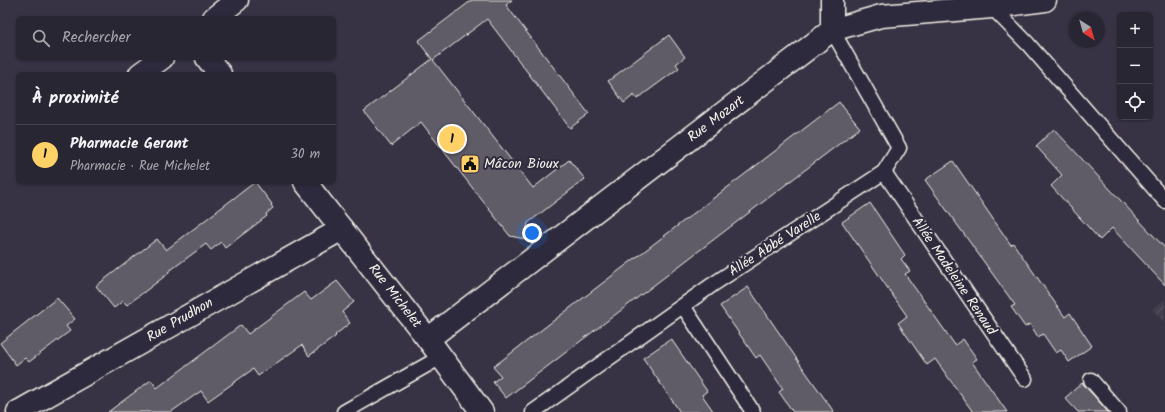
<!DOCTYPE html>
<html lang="fr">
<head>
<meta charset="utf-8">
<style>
  :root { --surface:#292633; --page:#35323f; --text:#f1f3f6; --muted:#a5a5ac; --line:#45434e; --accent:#ffd166 }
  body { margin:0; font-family:Kalam,sans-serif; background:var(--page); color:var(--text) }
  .controls { position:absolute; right:12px; top:12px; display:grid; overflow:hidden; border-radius:6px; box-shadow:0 1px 3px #0004 }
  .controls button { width:36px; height:36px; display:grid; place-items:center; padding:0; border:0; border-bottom:1px solid var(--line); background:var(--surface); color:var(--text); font:20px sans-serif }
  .compass { position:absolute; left:1069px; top:12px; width:36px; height:36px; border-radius:50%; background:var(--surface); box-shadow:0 1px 3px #0004; rotate:143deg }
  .you { position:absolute; left:532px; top:233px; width:14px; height:14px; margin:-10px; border:3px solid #fff; border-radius:50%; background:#1a73e8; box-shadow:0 0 0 6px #1a73e833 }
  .badge { display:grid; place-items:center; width:26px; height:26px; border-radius:50%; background:var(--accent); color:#111; font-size:13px; font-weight:700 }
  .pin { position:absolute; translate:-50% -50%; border:2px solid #fff; box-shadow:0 1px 4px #0006 }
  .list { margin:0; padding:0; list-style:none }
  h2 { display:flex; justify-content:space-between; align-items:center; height:52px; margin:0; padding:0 16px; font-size:17px }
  h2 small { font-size:13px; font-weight:400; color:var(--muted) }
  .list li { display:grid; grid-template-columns:26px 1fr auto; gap:12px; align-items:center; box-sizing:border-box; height:60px; padding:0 16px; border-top:1px solid var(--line) }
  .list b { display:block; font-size:15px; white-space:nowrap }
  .list p { margin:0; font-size:13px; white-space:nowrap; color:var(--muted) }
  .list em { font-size:13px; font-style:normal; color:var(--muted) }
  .icon { flex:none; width:22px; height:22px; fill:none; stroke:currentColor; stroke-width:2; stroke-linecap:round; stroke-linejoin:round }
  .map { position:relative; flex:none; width:1165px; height:412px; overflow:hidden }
  .search { position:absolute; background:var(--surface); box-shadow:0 1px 3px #0004; left:16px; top:16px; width:320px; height:44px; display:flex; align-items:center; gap:10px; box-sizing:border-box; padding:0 14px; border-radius:6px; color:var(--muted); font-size:15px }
  .panel { position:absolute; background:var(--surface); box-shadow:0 1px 3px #0004; left:16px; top:72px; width:320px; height:112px; border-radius:6px }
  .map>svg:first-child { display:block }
  .industrial { fill:url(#industrial-furrows) }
  .building { fill:#5f5c67; stroke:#f4f1e8 }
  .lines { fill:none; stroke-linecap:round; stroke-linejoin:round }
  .lane-casing { stroke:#f4f1e8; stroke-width:17 }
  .street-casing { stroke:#f4f1e8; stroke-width:25 }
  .lane { stroke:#2f2a3d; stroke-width:14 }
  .street { stroke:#2f2a3d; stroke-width:22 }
  .labels { text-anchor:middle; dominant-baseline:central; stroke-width:4; stroke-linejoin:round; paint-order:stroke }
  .street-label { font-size:14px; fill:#f4f1e8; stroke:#2f2a3d }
  .poi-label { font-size:14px; fill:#f4f1e8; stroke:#2f2a3d; text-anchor:start }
</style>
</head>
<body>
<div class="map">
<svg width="1165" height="412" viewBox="0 0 1165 412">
  <defs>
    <pattern id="industrial-furrows" width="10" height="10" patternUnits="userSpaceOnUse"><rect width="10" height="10" fill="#433f4e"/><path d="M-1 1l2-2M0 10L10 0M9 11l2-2" fill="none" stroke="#5f5b68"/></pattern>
  </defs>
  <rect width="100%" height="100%" fill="#373244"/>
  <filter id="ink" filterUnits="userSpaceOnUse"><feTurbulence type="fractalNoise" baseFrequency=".025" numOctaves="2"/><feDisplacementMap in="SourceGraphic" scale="8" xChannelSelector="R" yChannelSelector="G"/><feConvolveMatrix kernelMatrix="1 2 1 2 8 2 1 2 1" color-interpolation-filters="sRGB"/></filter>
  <g filter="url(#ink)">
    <!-- industrial -->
    <polygon class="industrial" points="1165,299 1165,323 1152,309"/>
    <!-- building -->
    <g class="building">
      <polygon points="472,0 512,0 506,5 589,114 570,128 487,19 433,60 533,188 569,160 585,179 528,223 525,239 510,236 421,122 391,146 364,111 432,59 418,41"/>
      <polygon points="669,35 685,57 676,64 679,68 637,99 634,95 624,103 608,81"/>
      <polygon points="839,102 860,128 506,398 493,382 501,376 493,367"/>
      <polygon points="1054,129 1165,248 1165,285 1112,228 1100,240 1051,186 1062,175 1036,146"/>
      <polygon points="953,161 1011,245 1013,243 1065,317 1070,313 1092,346 1069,362 1061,350 1056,353 1043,334 1038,337 1030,324 1025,327 1011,307 1015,305 925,180"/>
      <polygon points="255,182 272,204 271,205 273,208 266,214 267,216 225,248 221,242 211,250 206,244 168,272 169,273 127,305 123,301 114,308 96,286 157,239 166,250"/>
      <polygon points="870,203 905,255 901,259 910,271 905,274 955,345 963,339 977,359 972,362 1007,412 973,412 935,359 927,365 898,323 907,316 842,222"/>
      <polygon points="337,281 354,302 342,312 350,323 335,335 336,336 309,356 302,345 258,376 253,369 208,401 201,391 171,412 108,412 151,380 157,388 241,325 248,334 304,292 311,300"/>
      <polygon points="748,287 803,368 834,412 793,412 779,392 783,389 760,355 756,358 720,306"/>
      <polygon points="57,298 75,319 66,326 70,331 29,362 25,358 16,365 0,343"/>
      <polygon points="671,339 707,391 702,395 714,412 680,412 643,358"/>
      <polygon points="1082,383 1095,397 1108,412 1078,412 1065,398"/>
    </g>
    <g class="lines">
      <defs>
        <g id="lane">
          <polyline points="992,7 1028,44 1165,201"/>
          <polyline points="884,172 1025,379"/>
          <polyline points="683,306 753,412"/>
          <polyline points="1091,380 1119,412"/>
          <polyline points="344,412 441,357"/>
          <polyline points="533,412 712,285 884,172 899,148 832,30"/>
        </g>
        <g id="street">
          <polyline points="832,0 832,30"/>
          <polyline points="214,18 237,0"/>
          <polyline points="207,58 220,74"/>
          <polyline points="140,74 162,58"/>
          <polyline points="305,182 428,339 482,412"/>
          <polyline points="428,339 832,30 881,16 992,7 1045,0"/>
          <polyline points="18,412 342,229"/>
        </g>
      </defs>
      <!-- lane casing -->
      <use href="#lane" class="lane-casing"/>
      <!-- street casing -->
      <use href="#street" class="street-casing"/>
      <!-- lane -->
      <use href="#lane" class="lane"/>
      <!-- street -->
      <use href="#street" class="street"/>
    </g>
  </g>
  <!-- icons -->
  <defs>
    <symbol id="civic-square" viewBox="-11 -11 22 22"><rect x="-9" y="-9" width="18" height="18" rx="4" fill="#ffd166" stroke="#2f2a3d"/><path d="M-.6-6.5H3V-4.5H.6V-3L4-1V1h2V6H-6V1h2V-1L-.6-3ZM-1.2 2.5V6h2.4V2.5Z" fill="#111"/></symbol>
  </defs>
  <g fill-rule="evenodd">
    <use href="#civic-square" x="459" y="153" width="22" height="22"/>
  </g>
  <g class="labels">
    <!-- street labels -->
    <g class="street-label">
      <text transform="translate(716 119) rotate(-37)">Rue Mozart</text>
      <text transform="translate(775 244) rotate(-33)">Allée Abbé Varelle</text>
      <text transform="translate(954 276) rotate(56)">Allée Madeleine Renaud</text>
      <text transform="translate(395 296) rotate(52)">Rue Michelet</text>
      <text transform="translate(180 320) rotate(-30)">Rue Prudhon</text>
    </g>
    <!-- poi labels -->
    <g class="poi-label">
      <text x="484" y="164">Mâcon Bioux</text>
    </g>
  </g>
</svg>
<div class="controls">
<button>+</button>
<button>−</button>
<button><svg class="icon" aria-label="locate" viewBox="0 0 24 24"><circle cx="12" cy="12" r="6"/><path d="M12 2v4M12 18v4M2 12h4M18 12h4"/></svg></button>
</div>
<svg class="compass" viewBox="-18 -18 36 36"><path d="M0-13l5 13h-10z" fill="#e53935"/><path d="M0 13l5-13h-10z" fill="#a5a5ac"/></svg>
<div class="you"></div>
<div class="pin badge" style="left:452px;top:139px">1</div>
<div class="search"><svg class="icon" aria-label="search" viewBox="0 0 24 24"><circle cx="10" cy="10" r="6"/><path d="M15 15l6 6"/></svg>Rechercher</div>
<section class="panel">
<h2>À proximité<small></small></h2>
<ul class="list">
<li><span class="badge">1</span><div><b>Pharmacie Gerant</b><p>Pharmacie · Rue Michelet</p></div><em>30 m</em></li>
</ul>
</section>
</div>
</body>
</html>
